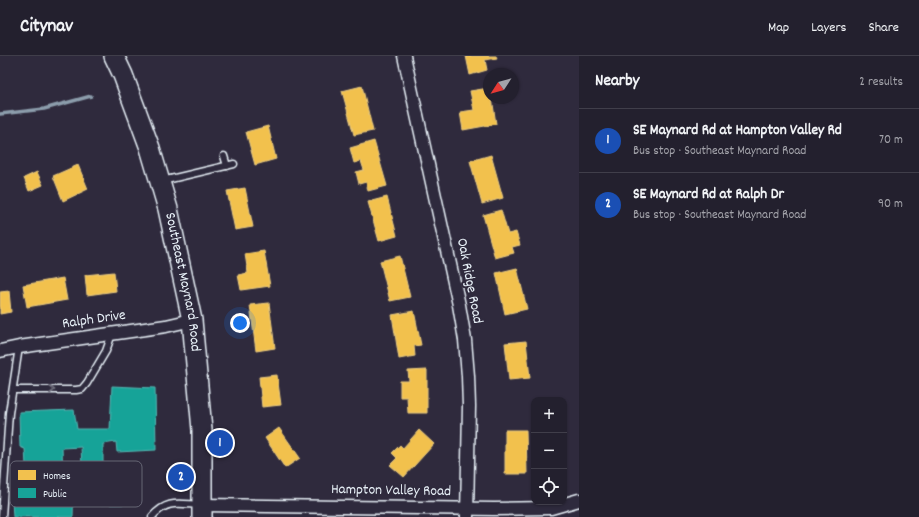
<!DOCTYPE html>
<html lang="en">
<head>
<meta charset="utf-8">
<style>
  :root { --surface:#23202e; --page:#2f2d3a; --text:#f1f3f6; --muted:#a3a3aa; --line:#403e4a; --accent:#2563eb }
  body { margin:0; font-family:Dekko,sans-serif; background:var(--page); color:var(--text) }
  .controls { position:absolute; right:12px; bottom:12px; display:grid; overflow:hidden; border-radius:8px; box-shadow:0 1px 3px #0004 }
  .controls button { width:36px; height:36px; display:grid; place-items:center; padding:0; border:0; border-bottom:1px solid var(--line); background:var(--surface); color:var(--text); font:20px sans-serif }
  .compass { position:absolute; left:483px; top:12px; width:36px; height:36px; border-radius:50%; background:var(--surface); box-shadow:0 1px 3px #0004; rotate:234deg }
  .you { position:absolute; left:240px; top:267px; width:14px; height:14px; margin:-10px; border:3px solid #fff; border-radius:50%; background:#1a73e8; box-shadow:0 0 0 6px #1a73e833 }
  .badge { display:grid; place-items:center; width:26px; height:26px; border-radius:50%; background:var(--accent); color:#fff; font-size:13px; font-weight:700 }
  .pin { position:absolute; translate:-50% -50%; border:2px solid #fff; box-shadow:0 1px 4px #0006 }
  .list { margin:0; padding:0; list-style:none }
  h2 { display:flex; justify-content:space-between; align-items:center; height:52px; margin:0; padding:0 16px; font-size:17px }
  h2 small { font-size:13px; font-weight:400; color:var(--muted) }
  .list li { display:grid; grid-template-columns:26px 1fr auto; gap:12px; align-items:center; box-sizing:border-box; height:64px; padding:0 16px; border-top:1px solid var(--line) }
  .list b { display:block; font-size:15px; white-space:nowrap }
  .list p { margin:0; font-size:13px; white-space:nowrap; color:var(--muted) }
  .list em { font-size:13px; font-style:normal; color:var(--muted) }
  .icon { flex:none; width:22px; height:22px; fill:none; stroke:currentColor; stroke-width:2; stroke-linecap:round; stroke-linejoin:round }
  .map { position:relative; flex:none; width:579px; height:461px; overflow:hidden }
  header { display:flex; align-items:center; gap:24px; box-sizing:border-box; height:56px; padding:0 20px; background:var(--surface); border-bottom:1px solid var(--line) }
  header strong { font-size:19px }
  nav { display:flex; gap:22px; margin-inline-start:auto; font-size:14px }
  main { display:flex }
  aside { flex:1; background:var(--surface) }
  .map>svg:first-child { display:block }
  .homes { fill:#f2c14e; stroke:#efcf81 }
  .public { fill:#17a398; stroke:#56bab5 }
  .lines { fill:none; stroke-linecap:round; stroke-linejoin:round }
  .stream { stroke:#8c9dac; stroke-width:3.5 }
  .service-casing { stroke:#e8f1f8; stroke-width:9 }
  .minor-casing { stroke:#e8f1f8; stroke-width:15 }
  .primary-casing { stroke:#e8f1f8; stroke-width:22 }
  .service { stroke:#2f2a3d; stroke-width:6 }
  .minor { stroke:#2f2a3d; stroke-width:12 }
  .primary { stroke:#2f2a3d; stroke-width:19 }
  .oneway { stroke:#70707e }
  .labels { text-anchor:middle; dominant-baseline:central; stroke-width:4; stroke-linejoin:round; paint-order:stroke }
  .street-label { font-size:15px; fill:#e8f1f8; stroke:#2f2a3d }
  .key { fill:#2f2a3d; stroke:#666675; stroke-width:1 }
  .key-label { font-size:11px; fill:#e8f1f8 }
</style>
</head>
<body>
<header>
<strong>Citynav</strong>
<nav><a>Map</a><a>Layers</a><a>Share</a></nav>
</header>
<main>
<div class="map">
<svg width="579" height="461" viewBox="0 0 579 461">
  <rect width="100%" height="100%" fill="#2f2a3d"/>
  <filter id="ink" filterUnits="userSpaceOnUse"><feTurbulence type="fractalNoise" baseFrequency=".025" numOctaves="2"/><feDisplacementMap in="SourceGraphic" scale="8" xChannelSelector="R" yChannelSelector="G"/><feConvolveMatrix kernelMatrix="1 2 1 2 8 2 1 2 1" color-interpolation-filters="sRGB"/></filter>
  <g filter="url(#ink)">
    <!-- homes -->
    <g class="homes">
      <polygon points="466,0 496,0 497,2 485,4 487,14 470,19"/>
      <polygon points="362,30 373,75 354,79 342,35"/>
      <polygon points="489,32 489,42 492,42 496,68 463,74 460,56 474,54 470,35"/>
      <polygon points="268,70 276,103 255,109 246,76"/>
      <polygon points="374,85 387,130 368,135 366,126 359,128 356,116 364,114 361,105 354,107 350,92"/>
      <polygon points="491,99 503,142 482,148 470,105"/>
      <polygon points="78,109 88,133 63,145 53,120"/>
      <polygon points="37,116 43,129 29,135 24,122"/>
      <polygon points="245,132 253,171 235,174 227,135"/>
      <polygon points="387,141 397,180 379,185 368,146"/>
      <polygon points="501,154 508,178 516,176 520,189 512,191 514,197 495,202 483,159"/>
      <polygon points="264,195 270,230 241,234 238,219 248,217 245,198"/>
      <polygon points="400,200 410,241 390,245 380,205"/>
      <polygon points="517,212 527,253 505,258 496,217"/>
      <polygon points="114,216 116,235 87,239 85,219"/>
      <polygon points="63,222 67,244 27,251 23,229"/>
      <polygon points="9,235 11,256 0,258 0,236"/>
      <polygon points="269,247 275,292 256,295 250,249"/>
      <polygon points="414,255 421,289 414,290 415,300 399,303 392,259"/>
      <polygon points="526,285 530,322 509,324 505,287"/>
      <polygon points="427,314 427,357 408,357 407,341 400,341 400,325 409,325 408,315"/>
      <polygon points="277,319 281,349 262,351 259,321"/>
      <polygon points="279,372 300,402 285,412 265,382"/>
      <polygon points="419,374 434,388 404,421 390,409 397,402 392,397 400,389 403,392"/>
      <polygon points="505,374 526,374 527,418 505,418"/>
    </g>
    <!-- public -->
    <polygon class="public" points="112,330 155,332 156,394 117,396 116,386 103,388 103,425 130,428 131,448 84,449 81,391 62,392 63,422 74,423 73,461 13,461 11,428 27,426 25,393 20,391 19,356 74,354 77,373 110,373"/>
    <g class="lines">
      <!-- stream -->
      <polyline class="stream" points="0,58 44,53 91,40"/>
      <defs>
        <g id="service">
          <polyline points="224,100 227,110"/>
          <polyline points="162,125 234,108"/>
          <polyline points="13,334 76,334 82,333 87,327 106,295 112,278"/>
          <polyline points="2,461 9,357 19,291"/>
          <path d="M 152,461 C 167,443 179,448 200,449"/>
        </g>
        <g id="minor">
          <polyline points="404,0 459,249 465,284 468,320 469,350 467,461"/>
          <polyline points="0,295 19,291 166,270 192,264"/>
          <polyline points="202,449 494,453 551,452 579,444"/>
        </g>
        <g id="primary">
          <path id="s1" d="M 114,0 L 123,19 L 150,92 L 168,153 L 192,264 L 202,374 L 202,461"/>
        </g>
      </defs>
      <!-- service casing -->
      <use href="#service" class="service-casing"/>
      <!-- minor casing -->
      <use href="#minor" class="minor-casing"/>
      <!-- primary casing -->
      <use href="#primary" class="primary-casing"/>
      <!-- service -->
      <use href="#service" class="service"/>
      <!-- minor -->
      <use href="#minor" class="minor"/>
      <!-- primary -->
      <use href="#primary" class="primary"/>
    </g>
    <!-- one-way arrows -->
    <defs><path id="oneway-chevron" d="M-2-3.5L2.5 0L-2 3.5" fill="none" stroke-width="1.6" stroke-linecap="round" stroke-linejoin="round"/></defs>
    <use class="oneway" href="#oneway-chevron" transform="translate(52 334)"/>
  </g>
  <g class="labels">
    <!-- street labels -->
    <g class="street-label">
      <text transform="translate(469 225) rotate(79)">Oak Ridge Road</text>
      <text stroke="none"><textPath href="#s1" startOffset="237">Southeast Maynard Road</textPath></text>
      <text transform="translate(94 264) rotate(-8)">Ralph Drive</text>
      <text transform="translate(391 435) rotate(1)">Hampton Valley Road</text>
    </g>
  </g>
  <!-- legend -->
  <rect x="10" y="405" width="132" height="46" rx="6" class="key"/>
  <rect x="18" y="414" width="18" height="10" fill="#f2c14e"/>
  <rect x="18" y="432" width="18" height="10" fill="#17a398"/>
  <g class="key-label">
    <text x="43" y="423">Homes</text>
    <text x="43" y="441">Public</text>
  </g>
</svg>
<div class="controls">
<button>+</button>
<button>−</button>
<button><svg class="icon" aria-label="locate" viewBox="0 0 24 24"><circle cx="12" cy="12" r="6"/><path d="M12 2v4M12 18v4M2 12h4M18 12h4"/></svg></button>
</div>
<svg class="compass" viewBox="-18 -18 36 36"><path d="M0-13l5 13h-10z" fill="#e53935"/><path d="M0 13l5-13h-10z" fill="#a3a3aa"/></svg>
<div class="you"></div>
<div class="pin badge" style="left:220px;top:387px;background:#1a4fb4">1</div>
<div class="pin badge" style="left:181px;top:421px;background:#1a4fb4">2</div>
</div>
<aside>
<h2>Nearby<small>2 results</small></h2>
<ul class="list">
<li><span class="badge" style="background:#1a4fb4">1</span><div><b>SE Maynard Rd at Hampton Valley Rd</b><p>Bus stop · Southeast Maynard Road</p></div><em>70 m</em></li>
<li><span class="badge" style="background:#1a4fb4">2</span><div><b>SE Maynard Rd at Ralph Dr</b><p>Bus stop · Southeast Maynard Road</p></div><em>90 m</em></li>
</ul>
</aside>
</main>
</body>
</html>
